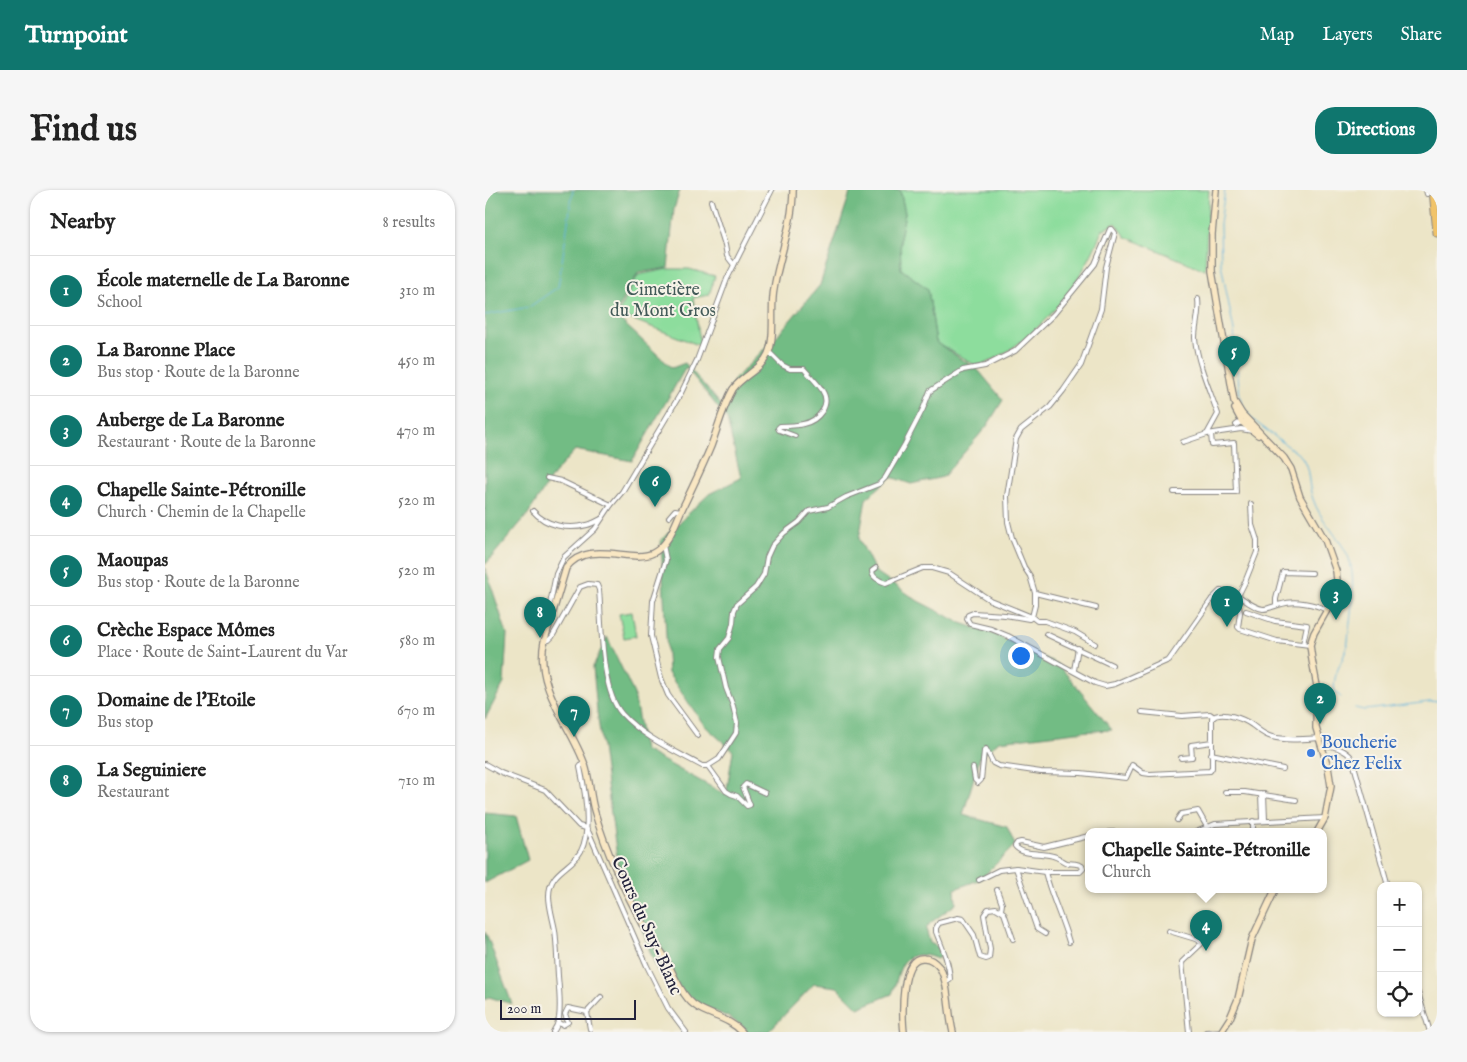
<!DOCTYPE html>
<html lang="en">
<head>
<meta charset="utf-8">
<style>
  :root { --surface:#fff; --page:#f6f6f6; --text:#222; --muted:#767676; --line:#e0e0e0; --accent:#0f766e }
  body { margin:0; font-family:"IM FELL English",serif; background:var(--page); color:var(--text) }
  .controls { position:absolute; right:15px; bottom:15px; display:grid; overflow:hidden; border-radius:10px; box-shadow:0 1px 4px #0004 }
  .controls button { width:45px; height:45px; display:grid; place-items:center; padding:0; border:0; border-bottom:1px solid var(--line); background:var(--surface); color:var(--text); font:25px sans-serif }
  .scale { position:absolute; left:15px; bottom:12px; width:136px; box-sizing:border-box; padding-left:5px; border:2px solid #22223b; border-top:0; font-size:14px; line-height:18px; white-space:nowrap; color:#22223b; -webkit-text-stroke:4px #f7f3e8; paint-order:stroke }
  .you { position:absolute; left:535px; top:465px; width:18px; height:18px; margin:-12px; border:4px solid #fff; border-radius:50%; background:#1a73e8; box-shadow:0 0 0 8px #1a73e833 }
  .badge { display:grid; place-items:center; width:32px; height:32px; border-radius:50%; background:var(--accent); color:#fff; font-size:16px; font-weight:700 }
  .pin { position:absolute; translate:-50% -41px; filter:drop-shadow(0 1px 2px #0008) }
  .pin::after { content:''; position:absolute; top:26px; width:18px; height:15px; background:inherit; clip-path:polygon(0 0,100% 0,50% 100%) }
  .popup { position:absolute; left:600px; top:638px; width:242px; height:65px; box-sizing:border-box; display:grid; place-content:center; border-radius:10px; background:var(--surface); filter:drop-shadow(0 1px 4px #0005); font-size:16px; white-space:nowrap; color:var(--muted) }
  .popup b { font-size:19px; color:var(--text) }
  .popup::after { content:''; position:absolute; left:50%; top:100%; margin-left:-10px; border:10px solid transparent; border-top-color:var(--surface) }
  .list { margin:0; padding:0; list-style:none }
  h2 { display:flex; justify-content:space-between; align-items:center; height:65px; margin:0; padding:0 20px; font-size:21px }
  h2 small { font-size:16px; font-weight:400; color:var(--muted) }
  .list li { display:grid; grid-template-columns:32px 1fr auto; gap:15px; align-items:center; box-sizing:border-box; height:70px; padding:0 20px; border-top:1px solid var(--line) }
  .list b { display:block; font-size:19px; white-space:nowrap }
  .list p { margin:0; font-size:16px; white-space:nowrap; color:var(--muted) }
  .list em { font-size:16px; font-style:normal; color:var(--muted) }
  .icon { flex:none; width:28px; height:28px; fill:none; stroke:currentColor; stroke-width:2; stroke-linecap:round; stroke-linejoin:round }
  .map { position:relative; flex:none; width:952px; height:842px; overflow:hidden; border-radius:20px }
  header { display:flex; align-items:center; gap:30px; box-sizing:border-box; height:70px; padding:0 25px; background:var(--accent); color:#fff }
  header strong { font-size:24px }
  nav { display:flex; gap:28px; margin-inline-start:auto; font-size:18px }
  .intro { display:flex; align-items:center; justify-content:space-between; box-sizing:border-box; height:120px; padding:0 30px }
  h1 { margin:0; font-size:35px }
  .button { padding:12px 22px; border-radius:20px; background:var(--accent); color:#fff; font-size:18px; font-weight:700 }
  main { display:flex; gap:30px; padding:0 30px }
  aside { flex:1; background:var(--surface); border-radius:20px; box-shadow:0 1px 4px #0004 }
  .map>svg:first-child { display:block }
  .green { fill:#8ddd9d; stroke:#58806c }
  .forest { fill:#72bc84; stroke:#4a6f60 }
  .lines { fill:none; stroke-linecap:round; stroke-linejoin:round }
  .stream { stroke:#60b3dc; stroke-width:1 }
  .street-casing { stroke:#878481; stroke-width:6 }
  .secondary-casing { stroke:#878481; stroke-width:8 }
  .highway-casing { stroke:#878481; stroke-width:9 }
  .street { stroke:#fff; stroke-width:4 }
  .secondary { stroke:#f9e7c3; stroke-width:5.5 }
  .highway { stroke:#f1c369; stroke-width:7 }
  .shop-dot { fill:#3f7fe0; stroke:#f7f3e8; stroke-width:2 }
  .labels { text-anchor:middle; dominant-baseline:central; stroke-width:4; stroke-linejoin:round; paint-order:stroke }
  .park-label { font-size:18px; fill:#425a58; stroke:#f7f3e8 }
  .shop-label { font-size:18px; fill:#366cbe; stroke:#f7f3e8; text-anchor:start }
  .street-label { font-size:18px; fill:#22223b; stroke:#f7f3e8 }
</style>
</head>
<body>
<header>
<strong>Turnpoint</strong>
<nav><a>Map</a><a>Layers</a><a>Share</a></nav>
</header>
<div class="intro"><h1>Find us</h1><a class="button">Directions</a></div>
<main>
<aside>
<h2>Nearby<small>8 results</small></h2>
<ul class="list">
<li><span class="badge">1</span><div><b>École maternelle de La Baronne</b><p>School</p></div><em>310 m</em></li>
<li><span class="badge">2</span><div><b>La Baronne Place</b><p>Bus stop · Route de la Baronne</p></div><em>450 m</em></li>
<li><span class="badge">3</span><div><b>Auberge de La Baronne</b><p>Restaurant · Route de la Baronne</p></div><em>470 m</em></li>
<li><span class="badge">4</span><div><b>Chapelle Sainte-Pétronille</b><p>Church · Chemin de la Chapelle</p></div><em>520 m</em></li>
<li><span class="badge">5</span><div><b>Maoupas</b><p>Bus stop · Route de la Baronne</p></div><em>520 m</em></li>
<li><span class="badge">6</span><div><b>Crèche Espace Mômes</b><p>Place · Route de Saint-Laurent du Var</p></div><em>580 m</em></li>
<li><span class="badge">7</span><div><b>Domaine de l'Etoile</b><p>Bus stop</p></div><em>670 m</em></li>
<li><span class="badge">8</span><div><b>La Seguiniere</b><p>Restaurant</p></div><em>710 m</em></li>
</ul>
</aside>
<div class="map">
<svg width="952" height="842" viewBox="0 0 952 842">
  <rect width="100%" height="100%" fill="#f7f3e8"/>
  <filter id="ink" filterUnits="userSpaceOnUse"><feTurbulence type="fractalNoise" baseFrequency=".02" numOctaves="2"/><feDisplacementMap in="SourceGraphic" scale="10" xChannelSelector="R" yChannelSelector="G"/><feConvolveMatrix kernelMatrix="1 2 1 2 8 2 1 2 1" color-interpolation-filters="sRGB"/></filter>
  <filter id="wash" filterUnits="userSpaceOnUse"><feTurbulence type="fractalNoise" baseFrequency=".0096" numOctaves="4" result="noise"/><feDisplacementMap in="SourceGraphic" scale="20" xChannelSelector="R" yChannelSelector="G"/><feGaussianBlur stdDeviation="1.12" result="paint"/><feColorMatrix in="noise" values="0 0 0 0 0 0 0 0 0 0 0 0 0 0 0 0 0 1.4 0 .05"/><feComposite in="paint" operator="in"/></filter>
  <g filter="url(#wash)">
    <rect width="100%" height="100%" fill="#ece5c7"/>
    <!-- green -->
    <g class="green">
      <path d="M 415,0 L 724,0 L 720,80 L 641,47 L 631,33 L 617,40 C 601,84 569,128 530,156 C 518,165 505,171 493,177 L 451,152 L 443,99 L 416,79 L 415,48 L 420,23 Z"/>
      <polygon points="183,79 204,79 230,86 224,105 208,108 216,156 133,124 153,85"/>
      <polygon points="147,422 151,446 139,448 134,424"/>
    </g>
    <!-- forest -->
    <g class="forest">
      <path d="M 0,0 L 195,0 L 189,19 L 183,78 L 153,83 L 130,125 L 187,178 L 200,173 L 237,216 L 249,190 L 292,146 L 335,95 L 366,0 L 415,0 L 420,23 L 415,48 L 416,79 L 443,99 L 451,152 L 494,181 L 518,210 L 502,236 L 458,287 L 426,294 L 406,287 L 381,309 L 374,349 L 390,381 L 433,411 L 476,433 L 509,444 L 573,474 L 627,540 L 591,542 L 514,551 L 495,567 L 478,625 L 522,637 L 530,655 L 496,689 L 470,699 L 471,714 L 445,733 L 441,739 L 445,753 L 453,757 L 457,765 L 452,769 C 439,763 423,762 416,777 C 412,785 411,795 407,804 L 373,818 L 352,797 L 329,794 L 283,842 L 261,842 L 259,837 L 243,827 L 190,803 L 172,780 L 133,675 L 112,521 L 108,477 L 122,447 L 149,504 L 159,560 L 241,605 L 248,561 L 219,535 L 183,483 L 176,350 L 224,304 L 256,288 L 242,229 L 201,177 L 147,271 L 90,260 L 68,285 L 43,324 L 0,375 Z"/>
      <polygon points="0,377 22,444 19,493 0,529"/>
      <polygon points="0,623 31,626 43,670 0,693"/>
      <polygon points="0,742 3,748 27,814 4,807 0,810"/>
    </g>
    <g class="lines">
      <!-- stream -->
      <g class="stream">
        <path d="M 740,0 L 735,34 L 736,74 L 749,141 L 755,207 L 759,218 L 768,230 L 816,266 C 826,279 822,294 828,309 C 835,330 852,344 862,364 C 873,386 865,426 863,451 C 861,469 846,483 850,502 L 856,507"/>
        <polyline points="0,125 44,117 73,97 88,0"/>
        <polyline points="870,518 879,520 889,519 952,511"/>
      </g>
    </g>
  </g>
  <g filter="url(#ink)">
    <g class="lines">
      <defs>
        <g id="street">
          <polyline points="941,0 942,4"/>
          <polyline points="226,11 240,55 242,66 249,75"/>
          <path d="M 713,109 C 715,123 710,135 710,148 C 712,172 725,201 733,224 L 722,244 L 756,239 L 767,241"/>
          <path d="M 284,162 L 297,175 L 305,179 L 319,179 C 325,186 332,192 337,200 C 347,215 333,231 318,234 C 310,236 302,236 295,236 L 293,238 L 294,240 L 310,246"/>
          <polyline points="751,235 754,233 759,232"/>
          <polyline points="698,252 722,244"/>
          <polyline points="62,288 76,291 126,315"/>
          <polyline points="689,302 751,302 749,253 727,255 726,244"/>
          <path d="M 48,321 C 61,336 83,340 102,335 C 107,334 112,331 116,329"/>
          <polyline points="184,327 190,320 196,321"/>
          <polyline points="178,355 181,370 168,411 166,446 176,488 183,505 213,546"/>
          <path d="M 391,378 L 387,381 C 387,388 395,391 401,393 L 438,378 L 447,378 L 464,383 L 505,410 L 547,427 L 552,431 L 560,431 L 590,442 L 610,454"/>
          <polyline points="550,403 611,418"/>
          <polyline points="753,406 760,392 772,362 772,350 767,335 766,314"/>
          <polyline points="727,409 747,413 754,417 755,423 753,437 755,439 792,451 825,455"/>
          <polyline points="791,415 791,409 798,382 827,383"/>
          <polyline points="761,421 790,431 822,435 818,454"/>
          <polyline points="62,438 61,434 71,384 79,367 110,339 126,315 137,302 196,203 212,170 242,89 287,0"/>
          <polyline points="561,444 627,475"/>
          <path d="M 59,452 L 64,450 L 67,447 L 95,397 L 103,394 L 112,395 L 114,400 C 117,431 115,500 137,524 C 158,547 190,561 217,576 L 223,576 L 234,569 L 251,543 L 252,533 L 248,516 L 241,498 L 234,467 L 235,459 L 244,448 L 248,433 L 249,421 L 252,414 L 271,397 L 279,384 L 282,367 L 287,356 L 299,343 L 314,332 L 324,321 L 343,317 L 361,307 L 394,294 L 400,288 L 420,254 L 438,219 L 445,201 L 478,180 L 500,176 L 530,161 L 569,124 L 610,74 L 625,39 L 627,39 L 630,43 L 621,77 L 616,119 L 596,175 L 578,201 L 565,217 L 536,240 L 531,249 L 522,306 L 523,332 L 527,348 L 539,377 L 545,386 L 550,403 L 550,415 L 547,427 L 544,429 L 520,425 L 488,423 L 483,425 L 482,429 L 485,434 L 506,439 L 523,446 L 610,493 L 620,496 L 630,494 L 684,470 L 727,409 L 735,401 C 752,398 762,417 778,419 C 784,419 791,415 797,414 C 810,410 830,414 842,420"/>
          <polyline points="589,480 593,458"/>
          <polyline points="657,522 697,526 725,524 729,527"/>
          <path d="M 837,556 C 846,554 861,560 867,568 L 903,696"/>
          <polyline points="726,564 798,579"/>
          <polyline points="696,568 707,567 706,555 727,552"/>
          <polyline points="0,574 16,583 60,600 94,636 101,638 104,643 162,776 183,818 201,842"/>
          <polyline points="223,576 241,601 246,604 252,606 262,616 265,615 258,597 261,594 280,603"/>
          <path d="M 488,578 L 490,590 L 493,593 L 496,590 L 499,561 L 501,559 L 508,573 L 514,576 L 556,582 L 596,583 L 641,588 L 647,575 L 658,583 L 665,584 L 725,581 L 727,578 L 727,528 C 736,520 759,529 767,535 C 774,540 779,545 787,547 C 802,551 819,549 834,548"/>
          <polyline points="740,602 760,602 811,610"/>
          <polyline points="776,604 777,630"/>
          <polyline points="779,604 780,630"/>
          <polyline points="692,630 696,624 713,621 722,637"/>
          <polyline points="624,642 634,642"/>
          <polyline points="711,642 730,634 840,628"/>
          <polyline points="768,642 768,631"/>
          <polyline points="531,678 552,739 560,744"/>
          <path d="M 560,682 C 566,706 577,728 584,752"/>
          <path d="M 494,690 L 514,680 L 531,678 L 560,682 L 595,682 L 598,679 L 597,676 C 592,673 587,674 582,673 C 577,671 573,667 568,666 C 557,662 537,666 530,656 L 532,653 L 536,652 L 559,657 L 604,646"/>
          <polyline points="512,700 517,714 516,720"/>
          <polyline points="684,741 717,751 716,754 697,772 704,842"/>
          <path d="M 460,792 L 465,789 C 464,772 457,757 451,742 L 451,738 L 454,733 L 473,728 L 478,729 L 489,745 L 495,767 L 501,769 L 504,768 L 505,759 L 499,725 L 503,719 L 511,718 L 519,723 L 528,749"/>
          <polyline points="933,803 945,842"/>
          <polyline points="102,822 105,839"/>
          <polyline points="73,833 78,835 83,832 80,824 83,818 102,822 116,807"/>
          <path d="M 68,842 C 71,838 73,833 74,828 C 76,814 74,799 73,786 C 72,770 72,755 70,740 C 68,729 64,717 64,706 C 64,681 86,679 96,661 C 107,639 100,600 95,577 L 99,572"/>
          <polyline points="721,842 737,841"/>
        </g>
        <g id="secondary">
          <polyline points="731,0 727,44 727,81 749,211 757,224 799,268 806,279 815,307 840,350 851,381 852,390 850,406 829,443 825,455 827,470 832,496 831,538 843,577 846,596 840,628 832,642"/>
          <polyline points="750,219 757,232 773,245"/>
          <path d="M 257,842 C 242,825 217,826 203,809 C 192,796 187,780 179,766 C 172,755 164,745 158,734 C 140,703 120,658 110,623 C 105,607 105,590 100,575 C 85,533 50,499 59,452 L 81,378 C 104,348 146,374 168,363 C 184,355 190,334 197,319 C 207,298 217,278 226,256 C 233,237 238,217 248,199 C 258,185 276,180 283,164 C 291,145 285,119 289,99 C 294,65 308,35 308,0"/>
          <path d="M 419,842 C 417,827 415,765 439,768 C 445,768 451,773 455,778 C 464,794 463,823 468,842"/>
          <polyline points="736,842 745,828 753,809 767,749 790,700"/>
        </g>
        <polyline id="highway" points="948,0 952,43"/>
      </defs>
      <!-- street casing -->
      <use href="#street" class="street-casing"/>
      <!-- secondary casing -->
      <use href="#secondary" class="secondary-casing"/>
      <!-- highway casing -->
      <use href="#highway" class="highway-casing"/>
      <!-- street -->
      <use href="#street" class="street"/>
      <!-- secondary -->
      <use href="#secondary" class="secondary"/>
      <!-- highway -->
      <use href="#highway" class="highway"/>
    </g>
  </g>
  <!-- markers -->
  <circle class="shop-dot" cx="826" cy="563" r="5"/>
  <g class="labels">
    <!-- park labels -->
    <g class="park-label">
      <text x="178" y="100">Cimetière<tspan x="178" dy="21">du Mont Gros</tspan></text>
    </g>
    <!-- shop labels -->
    <g class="shop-label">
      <text x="836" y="553">Boucherie<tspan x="836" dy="21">Chez Felix</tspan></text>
    </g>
    <!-- street labels -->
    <g class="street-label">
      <text transform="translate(161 736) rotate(66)">Cours du Suy-Blanc</text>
    </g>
  </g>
</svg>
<div class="controls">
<button>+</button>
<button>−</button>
<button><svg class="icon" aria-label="locate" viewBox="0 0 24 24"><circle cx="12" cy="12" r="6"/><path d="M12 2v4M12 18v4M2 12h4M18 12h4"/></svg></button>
</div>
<div class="scale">200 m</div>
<div class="you"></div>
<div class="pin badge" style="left:742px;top:437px">1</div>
<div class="pin badge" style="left:835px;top:534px">2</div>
<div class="pin badge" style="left:851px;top:430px">3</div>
<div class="pin badge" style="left:721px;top:761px">4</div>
<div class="popup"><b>Chapelle Sainte-Pétronille</b>Church</div>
<div class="pin badge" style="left:749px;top:187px">5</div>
<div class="pin badge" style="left:170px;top:317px">6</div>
<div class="pin badge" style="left:89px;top:547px">7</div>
<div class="pin badge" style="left:55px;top:448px">8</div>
</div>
</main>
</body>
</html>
